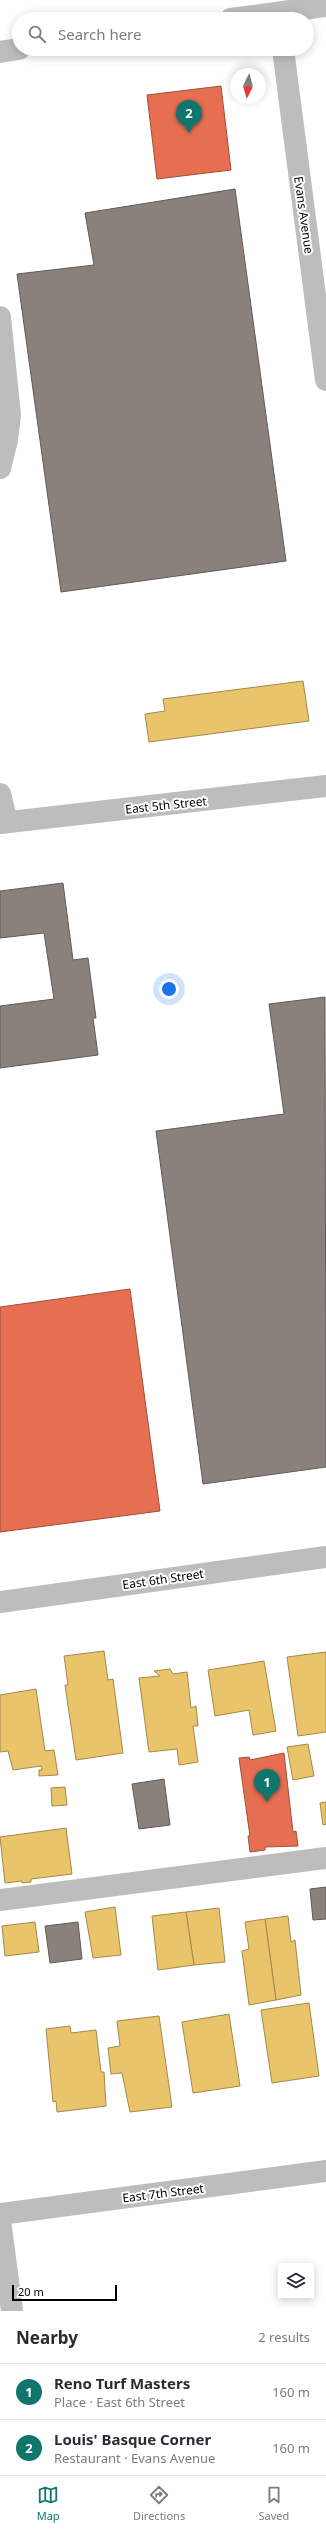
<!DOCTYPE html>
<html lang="en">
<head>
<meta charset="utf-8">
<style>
  :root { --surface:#fff; --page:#f7f7f7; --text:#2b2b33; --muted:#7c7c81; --line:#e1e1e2; --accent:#0f766e }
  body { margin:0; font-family:"Noto Sans",sans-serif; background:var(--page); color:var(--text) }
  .controls { position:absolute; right:12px; bottom:12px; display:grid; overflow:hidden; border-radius:4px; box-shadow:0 2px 10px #0003 }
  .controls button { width:36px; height:36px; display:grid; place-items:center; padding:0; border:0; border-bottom:1px solid var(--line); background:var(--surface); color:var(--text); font:20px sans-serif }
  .compass { position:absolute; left:230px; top:68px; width:36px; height:36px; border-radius:50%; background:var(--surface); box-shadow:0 2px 10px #0003; rotate:186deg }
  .scale { position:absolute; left:12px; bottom:10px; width:105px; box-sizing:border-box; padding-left:4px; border:2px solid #000; border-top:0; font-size:11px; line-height:14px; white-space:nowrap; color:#000; -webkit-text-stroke:3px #fff; paint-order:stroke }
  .you { position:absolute; left:169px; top:989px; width:14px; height:14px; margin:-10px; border:3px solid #fff; border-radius:50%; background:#1a73e8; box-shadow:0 0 0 6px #1a73e833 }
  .badge { display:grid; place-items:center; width:26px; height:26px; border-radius:50%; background:var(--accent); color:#fff; font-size:13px; font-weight:700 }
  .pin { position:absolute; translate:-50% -33px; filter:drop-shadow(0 1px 2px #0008) }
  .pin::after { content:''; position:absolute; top:21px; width:14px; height:12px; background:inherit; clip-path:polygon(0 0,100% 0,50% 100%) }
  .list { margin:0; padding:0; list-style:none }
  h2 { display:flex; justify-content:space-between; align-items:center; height:52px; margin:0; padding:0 16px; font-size:17px }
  h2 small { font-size:13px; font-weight:400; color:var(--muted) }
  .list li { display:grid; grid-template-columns:26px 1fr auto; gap:12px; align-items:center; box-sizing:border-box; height:56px; padding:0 16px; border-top:1px solid var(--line) }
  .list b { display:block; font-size:15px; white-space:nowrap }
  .list p { margin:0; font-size:13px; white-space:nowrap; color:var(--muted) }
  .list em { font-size:13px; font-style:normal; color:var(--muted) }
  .icon { flex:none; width:22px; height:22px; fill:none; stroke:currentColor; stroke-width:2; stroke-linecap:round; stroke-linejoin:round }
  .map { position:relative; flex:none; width:326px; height:2311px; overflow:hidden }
  .search { position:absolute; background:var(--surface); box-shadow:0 2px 10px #0003; left:12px; right:12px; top:12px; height:44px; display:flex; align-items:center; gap:10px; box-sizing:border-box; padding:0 14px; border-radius:22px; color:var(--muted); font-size:15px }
  .sheet { height:164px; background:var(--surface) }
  nav { display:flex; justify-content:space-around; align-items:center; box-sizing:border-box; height:56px; border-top:1px solid var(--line); background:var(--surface); font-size:11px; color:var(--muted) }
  nav a { display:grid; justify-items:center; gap:2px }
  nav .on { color:var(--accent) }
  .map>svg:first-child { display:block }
  .homes { fill:#e9c46a; stroke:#a3894a }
  .shops { fill:#e76f51; stroke:#a24e39 }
  .industry { fill:#8a817c; stroke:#615a57 }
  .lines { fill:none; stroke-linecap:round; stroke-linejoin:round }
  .minor { stroke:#bdbdbd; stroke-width:22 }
  .major { stroke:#bdbdbd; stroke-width:22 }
  .labels { text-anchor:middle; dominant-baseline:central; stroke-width:4; stroke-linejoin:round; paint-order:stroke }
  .street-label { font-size:12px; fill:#000; stroke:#fff }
</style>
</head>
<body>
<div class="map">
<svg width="326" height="2311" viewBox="0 0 326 2311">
  <rect width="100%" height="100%" fill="#fff"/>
  <!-- homes -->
  <g class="homes">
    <polygon points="303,681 309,721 149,742 145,714 165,711 163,699"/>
    <polygon points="104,1651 108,1680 113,1679 123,1753 76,1760 65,1685 68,1685 64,1656"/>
    <polygon points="326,1652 326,1732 298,1736 287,1657"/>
    <polygon points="264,1661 276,1731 253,1735 249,1710 215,1716 208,1670"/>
    <polygon points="170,1669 173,1674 187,1672 191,1708 196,1706 198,1726 193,1726 198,1762 179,1765 177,1749 149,1752 139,1678 160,1676 154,1671"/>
    <polygon points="36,1689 45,1751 54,1750 58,1775 39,1776 39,1770 42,1770 41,1766 13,1770 8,1751 0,1752 0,1695"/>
    <polygon points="308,1744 314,1776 293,1780 287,1747"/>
    <polygon points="65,1787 67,1805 52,1806 51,1788"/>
    <polygon points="326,1802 326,1824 323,1825 320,1803"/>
    <polygon points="66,1828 72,1874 31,1879 31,1882 22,1883 22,1881 5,1883 0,1837"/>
    <polygon points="115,1907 121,1955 93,1958 85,1912"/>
    <polygon points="219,1908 225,1962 194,1965 186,1912"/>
    <polygon points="186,1912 194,1965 158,1970 152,1916"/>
    <polygon points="288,1916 291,1942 295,1940 301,1995 276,2000 265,1919"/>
    <polygon points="265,1919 276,2000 249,2005 242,1951 249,1949 245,1922"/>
    <polygon points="35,1922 39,1952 5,1956 2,1926"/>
    <polygon points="309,2003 319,2076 272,2083 261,2010"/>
    <polygon points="229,2014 240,2086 193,2093 182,2022"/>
    <polygon points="159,2016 172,2107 130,2112 122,2073 111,2074 108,2048 120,2046 117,2021"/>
    <polygon points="70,2026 71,2033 96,2030 101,2072 104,2072 106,2106 57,2112 56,2101 53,2102 46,2029"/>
  </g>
  <!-- shops -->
  <g class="shops">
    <polygon points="221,86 231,170 157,179 147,95"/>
    <polygon points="130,1289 160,1511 0,1532 0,1307"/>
    <polygon points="284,1753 293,1832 296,1831 298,1846 265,1847 265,1850 250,1852 248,1836 250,1836 239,1758 249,1757 250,1760"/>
  </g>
  <!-- industry -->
  <g class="industry">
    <polygon points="235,189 286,561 61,592 17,274 94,265 85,213"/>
    <polygon points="63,883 73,960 88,958 96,1018 93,1018 98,1055 0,1068 0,1006 54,999 44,933 0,938 0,891"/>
    <polygon points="325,997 326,1467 203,1484 156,1131 284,1114 269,1004"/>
    <polygon points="164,1779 170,1825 139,1829 132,1784"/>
    <polygon points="326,1887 326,1919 313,1920 310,1889"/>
    <polygon points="78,1922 82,1959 50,1963 45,1926"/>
  </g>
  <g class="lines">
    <!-- minor -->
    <g class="minor">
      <polyline points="283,49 326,380"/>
      <polyline points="0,317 10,415 7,440 0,468"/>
      <polyline points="0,794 7,822"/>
      <polyline points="0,823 326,786"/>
      <polyline points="0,1900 326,1858"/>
      <polyline points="0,2214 326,2171"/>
      <polyline points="0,2220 12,2311"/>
    </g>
    <!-- major -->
    <g class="major">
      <polyline points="231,19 326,6"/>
      <polyline points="0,52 19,49"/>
      <polyline points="0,1602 326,1557"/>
    </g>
  </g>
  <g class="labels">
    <!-- street labels -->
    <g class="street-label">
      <text transform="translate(304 215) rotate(82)">Evans Avenue</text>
      <text transform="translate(166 805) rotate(-6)">East 5th Street</text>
      <text transform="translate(163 1579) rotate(-8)">East 6th Street</text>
      <text transform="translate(163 2193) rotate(-7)">East 7th Street</text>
    </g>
  </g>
</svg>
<div class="controls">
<button><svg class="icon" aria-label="layers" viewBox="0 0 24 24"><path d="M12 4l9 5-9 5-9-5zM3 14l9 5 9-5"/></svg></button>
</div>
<svg class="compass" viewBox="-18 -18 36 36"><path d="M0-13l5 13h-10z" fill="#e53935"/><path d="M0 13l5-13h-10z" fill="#7c7c81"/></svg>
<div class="scale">20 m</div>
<div class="you"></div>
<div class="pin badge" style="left:267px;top:1802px">1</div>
<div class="pin badge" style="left:189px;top:133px">2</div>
<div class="search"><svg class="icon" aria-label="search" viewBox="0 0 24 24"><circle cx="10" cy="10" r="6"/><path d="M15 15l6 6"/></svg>Search here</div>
</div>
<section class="sheet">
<h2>Nearby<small>2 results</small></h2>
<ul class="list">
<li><span class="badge">1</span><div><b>Reno Turf Masters</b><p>Place · East 6th Street</p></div><em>160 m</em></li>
<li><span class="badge">2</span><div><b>Louis' Basque Corner</b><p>Restaurant · Evans Avenue</p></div><em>160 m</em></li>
</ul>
</section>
<nav>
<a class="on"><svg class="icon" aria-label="map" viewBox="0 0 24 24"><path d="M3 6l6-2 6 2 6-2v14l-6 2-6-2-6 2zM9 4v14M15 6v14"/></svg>Map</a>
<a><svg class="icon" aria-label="directions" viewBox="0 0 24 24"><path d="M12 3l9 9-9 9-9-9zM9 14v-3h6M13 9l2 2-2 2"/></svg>Directions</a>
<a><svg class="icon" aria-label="saved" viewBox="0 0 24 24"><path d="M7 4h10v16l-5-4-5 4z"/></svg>Saved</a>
</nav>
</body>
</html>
